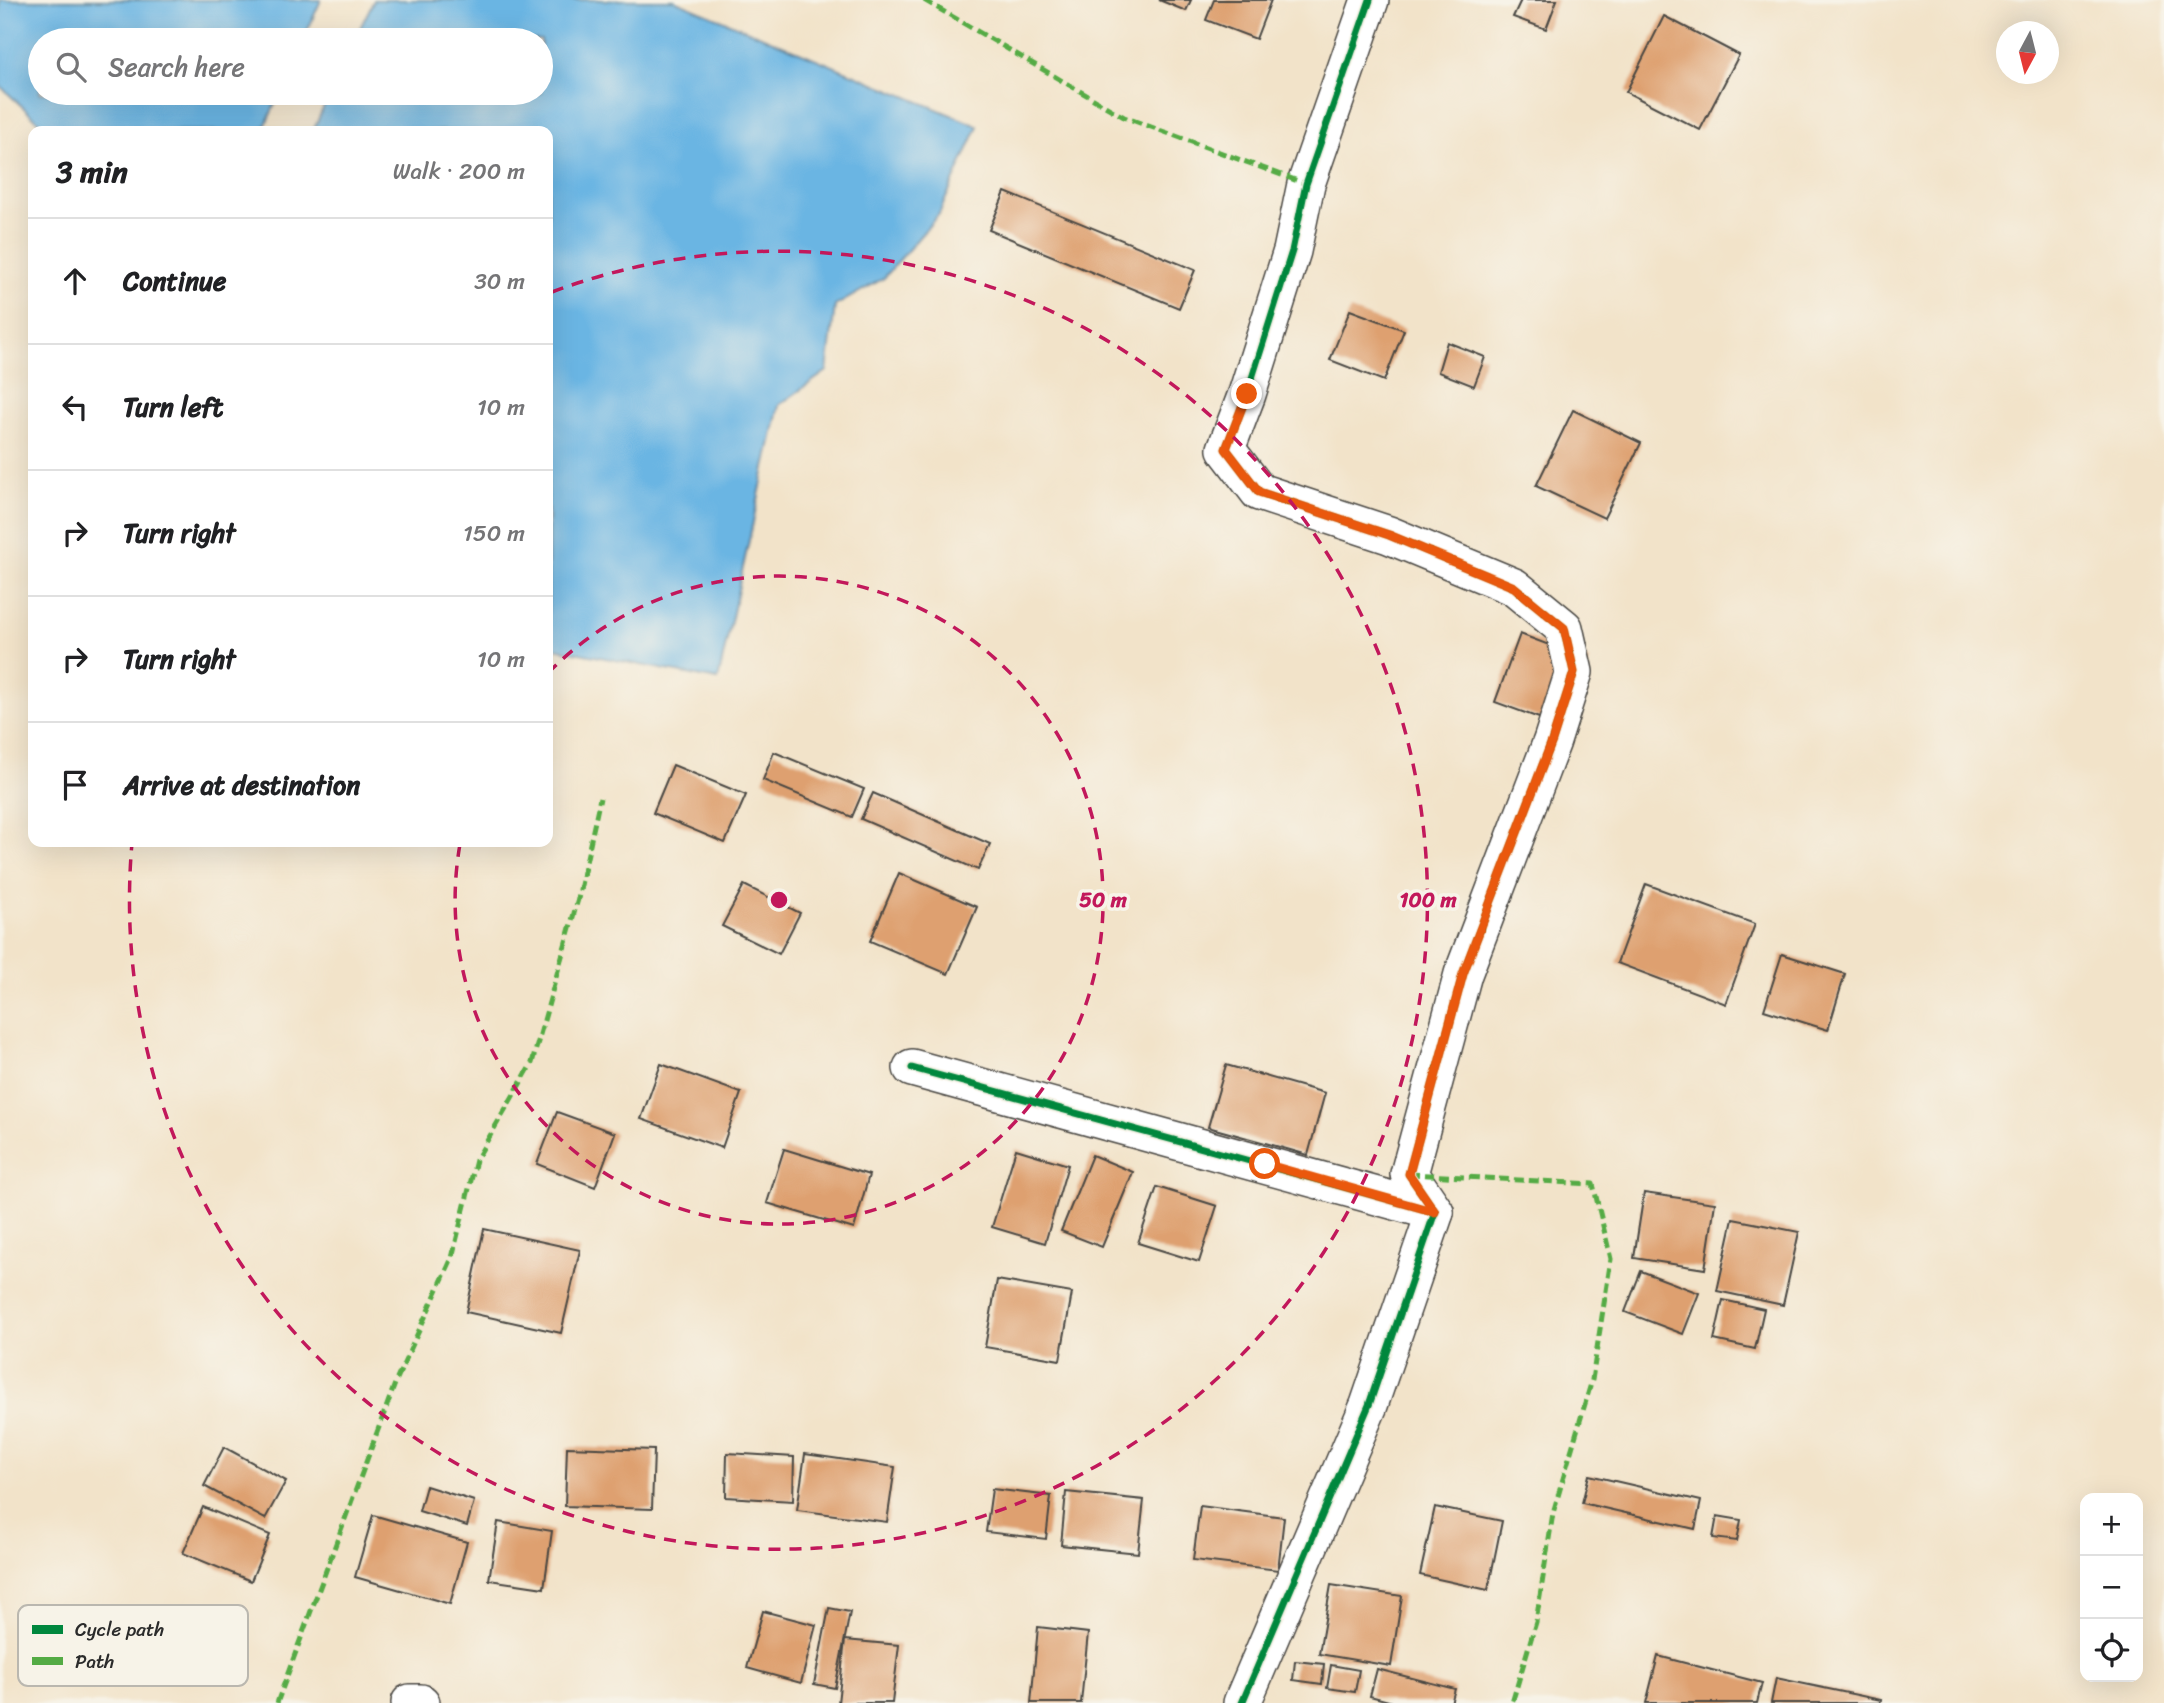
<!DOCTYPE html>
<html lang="en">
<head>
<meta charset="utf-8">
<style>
  :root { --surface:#fff; --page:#f2f2f2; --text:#202124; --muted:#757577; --line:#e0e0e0 }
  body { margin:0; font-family:Sriracha,sans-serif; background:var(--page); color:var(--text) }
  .controls { position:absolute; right:21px; bottom:21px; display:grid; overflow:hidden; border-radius:14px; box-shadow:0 7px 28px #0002 }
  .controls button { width:63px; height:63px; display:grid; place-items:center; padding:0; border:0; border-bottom:2px solid var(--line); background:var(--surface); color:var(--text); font:35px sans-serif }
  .compass { position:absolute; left:1996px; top:21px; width:63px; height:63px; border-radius:50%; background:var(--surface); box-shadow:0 7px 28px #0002; rotate:187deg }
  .stop { position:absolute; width:21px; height:21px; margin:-16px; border:5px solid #ea580c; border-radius:50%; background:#fff }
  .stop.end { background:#ea580c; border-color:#fff; box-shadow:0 2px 7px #0008 }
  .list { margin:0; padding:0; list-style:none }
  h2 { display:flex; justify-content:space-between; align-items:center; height:91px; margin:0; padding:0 28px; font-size:30px }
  h2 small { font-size:23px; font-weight:400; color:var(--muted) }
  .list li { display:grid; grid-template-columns:46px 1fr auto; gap:21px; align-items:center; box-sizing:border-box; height:126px; padding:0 28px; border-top:2px solid var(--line) }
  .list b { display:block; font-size:26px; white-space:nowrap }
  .list em { font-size:23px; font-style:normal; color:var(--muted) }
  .icon { flex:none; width:38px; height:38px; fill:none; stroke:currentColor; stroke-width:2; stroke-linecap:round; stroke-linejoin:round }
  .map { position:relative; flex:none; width:2164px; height:1703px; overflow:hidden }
  .search { position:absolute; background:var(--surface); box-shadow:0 7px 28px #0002; left:28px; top:28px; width:525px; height:77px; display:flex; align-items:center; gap:18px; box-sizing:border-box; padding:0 24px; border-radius:38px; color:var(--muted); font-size:26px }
  .panel { position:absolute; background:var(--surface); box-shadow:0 7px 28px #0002; left:28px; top:126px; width:525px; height:721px; border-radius:14px }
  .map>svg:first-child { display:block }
  .water { fill:#6ab5e3; stroke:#4a7087; stroke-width:2 }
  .building { fill:#dea070 }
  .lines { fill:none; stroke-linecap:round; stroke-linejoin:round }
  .minor-casing { stroke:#494743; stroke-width:40 }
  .minor { stroke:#fff; stroke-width:37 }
  .quiet { stroke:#54ab44; stroke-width:5; stroke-dasharray:10 5; stroke-linecap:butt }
  .cycleway-casing { stroke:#f7f3e8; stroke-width:11 }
  .cycleway { stroke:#00873e; stroke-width:7 }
  .route { stroke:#ea580c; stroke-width:9 }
  .ring { fill:none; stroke:#c2185b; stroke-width:3.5; stroke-dasharray:12 9 }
  .key { fill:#f7f3e8; stroke:#bab7af; stroke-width:2 }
  .key-label { font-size:19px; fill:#2b2b2b }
  .centre { fill:#c2185b; stroke:#f7f3e8; stroke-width:3.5 }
  .ring-label { font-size:21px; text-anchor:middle; font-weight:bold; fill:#c2185b; stroke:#f7f3e8; stroke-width:7; stroke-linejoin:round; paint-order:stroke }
</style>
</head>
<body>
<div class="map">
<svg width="2164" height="1703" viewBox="0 0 2164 1703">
  <rect width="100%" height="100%" fill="#f7f3e8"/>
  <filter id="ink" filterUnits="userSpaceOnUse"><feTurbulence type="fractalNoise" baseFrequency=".0143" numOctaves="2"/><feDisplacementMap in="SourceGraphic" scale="14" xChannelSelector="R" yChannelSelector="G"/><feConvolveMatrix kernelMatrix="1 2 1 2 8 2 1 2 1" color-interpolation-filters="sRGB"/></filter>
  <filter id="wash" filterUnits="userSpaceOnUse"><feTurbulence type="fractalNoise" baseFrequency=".00686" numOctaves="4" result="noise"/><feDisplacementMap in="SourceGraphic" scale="28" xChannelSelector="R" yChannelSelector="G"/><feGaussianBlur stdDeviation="1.57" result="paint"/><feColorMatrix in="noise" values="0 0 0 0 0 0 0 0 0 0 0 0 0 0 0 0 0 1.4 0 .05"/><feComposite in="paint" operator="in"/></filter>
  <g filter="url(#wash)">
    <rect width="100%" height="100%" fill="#f2e3c9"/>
    <!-- water -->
    <g class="water">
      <polygon points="0,0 321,0 303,40 40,40 40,93 280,93 263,131 45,131 37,120 0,86"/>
      <polygon points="374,0 674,0 978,126 939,214 884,278 835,306 827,371 779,405 718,680 548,647 548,131 313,131 330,93 541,93 541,40 354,40"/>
    </g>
    <g id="blocks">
      <!-- building -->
      <g class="building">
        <polygon points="1159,0 1191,0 1186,11"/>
        <polygon points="1214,0 1271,0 1256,39 1206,20"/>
        <polygon points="1521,0 1557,0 1546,29 1513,17"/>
        <polygon points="1664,16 1739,55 1700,130 1626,92"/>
        <polygon points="1005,192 1195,270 1179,308 989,230"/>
        <polygon points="1350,310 1404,330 1384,381 1330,360"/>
        <polygon points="1447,342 1485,357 1474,386 1438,372"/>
        <polygon points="1573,410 1641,443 1604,518 1536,486"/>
        <polygon points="1520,634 1589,660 1564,727 1495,702"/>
        <polygon points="774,752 864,789 852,817 763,780"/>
        <polygon points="673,765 746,795 725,843 653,813"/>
        <polygon points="873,793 990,844 978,870 861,819"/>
        <polygon points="899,873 977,907 948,974 870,941"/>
        <polygon points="1646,884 1755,924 1726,1004 1617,963"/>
        <polygon points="744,885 800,913 779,954 722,926"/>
        <polygon points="1782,954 1845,974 1828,1030 1764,1010"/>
        <polygon points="661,1064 741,1093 722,1148 641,1119"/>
        <polygon points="1226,1065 1325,1093 1308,1155 1208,1127"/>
        <polygon points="557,1112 615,1133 595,1187 537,1164"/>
        <polygon points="784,1149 869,1175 854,1229 767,1203"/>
        <polygon points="1016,1149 1068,1165 1045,1243 992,1227"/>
        <polygon points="1092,1155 1133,1172 1102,1247 1061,1231"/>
        <polygon points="1157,1187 1217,1206 1199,1262 1138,1243"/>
        <polygon points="1644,1193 1715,1203 1705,1269 1634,1258"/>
        <polygon points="1733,1219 1799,1232 1783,1305 1717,1291"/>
        <polygon points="484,1229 580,1250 561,1333 466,1312"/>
        <polygon points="1641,1271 1699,1293 1683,1334 1625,1312"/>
        <polygon points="997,1280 1072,1293 1060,1360 985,1347"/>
        <polygon points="1723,1300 1764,1309 1755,1349 1714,1340"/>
        <polygon points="224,1447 286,1481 265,1519 204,1486"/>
        <polygon points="567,1447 654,1450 652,1509 565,1506"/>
        <polygon points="727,1453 794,1457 793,1501 726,1497"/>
        <polygon points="805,1454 895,1467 887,1522 797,1510"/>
        <polygon points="1589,1475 1701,1501 1695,1529 1582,1503"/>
        <polygon points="426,1486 474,1501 467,1526 419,1511"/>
        <polygon points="992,1489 1051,1496 1046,1539 986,1532"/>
        <polygon points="1066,1492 1144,1500 1138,1553 1061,1545"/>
        <polygon points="1200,1506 1284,1517 1278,1570 1193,1560"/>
        <polygon points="203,1507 270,1535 251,1581 183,1553"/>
        <polygon points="1435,1507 1502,1521 1488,1590 1420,1575"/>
        <polygon points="373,1515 467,1542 450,1604 355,1577"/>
        <polygon points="1717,1516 1741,1520 1737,1541 1713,1538"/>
        <polygon points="498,1522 552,1531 544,1588 489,1580"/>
        <polygon points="1331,1585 1402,1596 1391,1666 1319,1654"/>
        <polygon points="829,1608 850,1612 835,1688 814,1684"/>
        <polygon points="763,1611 816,1625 801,1683 747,1668"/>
        <polygon points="1038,1627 1088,1633 1081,1703 1031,1703"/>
        <polygon points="845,1640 899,1645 892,1703 838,1703"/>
        <polygon points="1658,1656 1762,1683 1757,1703 1646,1703"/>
        <polygon points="1295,1661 1324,1664 1322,1684 1293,1680"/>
        <polygon points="1331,1665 1359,1670 1355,1692 1327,1688"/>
        <polygon points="1377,1669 1455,1689 1451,1703 1396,1703 1370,1696"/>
        <polygon points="1776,1678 1881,1700 1880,1703 1771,1703"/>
      </g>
    </g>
  </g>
  <g filter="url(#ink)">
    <use href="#blocks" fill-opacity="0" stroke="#494743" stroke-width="2"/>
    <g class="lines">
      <defs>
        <g id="minor">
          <polyline points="912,1068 1435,1212"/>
          <polyline points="410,1703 421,1703"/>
          <polyline points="1242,1703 1369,1405 1435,1212 1409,1174 1463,974 1552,741 1574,672 1564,628 1514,587 1389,535 1259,492 1226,449 1247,394 1292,251 1306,184 1370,0"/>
        </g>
      </defs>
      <!-- minor casing -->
      <use href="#minor" class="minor-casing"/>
      <!-- minor -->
      <use href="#minor" class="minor"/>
      <!-- quiet -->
      <g class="quiet">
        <polyline points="924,0 1124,117 1306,184"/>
        <polyline points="1409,1174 1593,1184 1611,1259 1592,1380 1553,1513 1536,1622 1512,1703"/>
        <polyline points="277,1703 396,1381 452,1258 476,1160 532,1063 578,899 600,798"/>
      </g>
      <defs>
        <g id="cycleway">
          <polyline points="912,1068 1435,1212"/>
          <polyline points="1242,1703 1369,1405 1435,1212 1409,1174 1463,974 1552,741 1574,672 1564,628 1514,587 1389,535 1259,492 1226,449 1247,394 1292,251 1306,184 1370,0"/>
        </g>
      </defs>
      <!-- cycleway casing -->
      <use href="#cycleway" class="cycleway-casing"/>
      <!-- cycleway -->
      <use href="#cycleway" class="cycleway"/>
    </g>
  </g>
  <g class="lines" filter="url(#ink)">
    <!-- route -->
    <polyline class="route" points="1247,394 1226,449 1259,492 1389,535 1514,587 1564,628 1574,672 1552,741 1463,974 1409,1174 1435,1212 1265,1164"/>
  </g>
  <!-- distance rings -->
  <g class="ring">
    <path d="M548 673A324 324 0 1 1 460 844"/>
    <path d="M552 292A649 649 0 1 1 132 843"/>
  </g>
  <!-- legend -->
  <rect x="18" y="1605" width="230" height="81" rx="10" class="key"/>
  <rect x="32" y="1625" width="31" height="9" fill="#00873e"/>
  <rect x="32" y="1657" width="31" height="8" fill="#54ab44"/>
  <g class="key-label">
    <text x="75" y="1636">Cycle path</text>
    <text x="75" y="1668">Path</text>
  </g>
  <circle cx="779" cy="900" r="10" class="centre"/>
  <g class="ring-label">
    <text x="1103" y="907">50 m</text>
    <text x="1428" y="907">100 m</text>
  </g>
</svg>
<div class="controls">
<button>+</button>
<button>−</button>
<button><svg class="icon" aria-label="locate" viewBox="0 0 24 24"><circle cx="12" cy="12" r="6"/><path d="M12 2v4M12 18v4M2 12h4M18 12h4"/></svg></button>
</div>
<svg class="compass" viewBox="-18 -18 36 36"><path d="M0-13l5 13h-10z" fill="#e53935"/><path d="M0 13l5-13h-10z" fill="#757577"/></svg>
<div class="stop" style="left:1265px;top:1164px"></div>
<div class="stop end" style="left:1247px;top:394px"></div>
<div class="search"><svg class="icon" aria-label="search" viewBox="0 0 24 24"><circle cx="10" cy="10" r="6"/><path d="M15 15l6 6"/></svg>Search here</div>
<section class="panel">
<h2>3 min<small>Walk · 200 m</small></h2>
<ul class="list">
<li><svg class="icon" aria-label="ahead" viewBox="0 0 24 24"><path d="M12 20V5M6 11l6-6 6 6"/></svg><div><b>Continue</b></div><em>30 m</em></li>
<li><svg class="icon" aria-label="left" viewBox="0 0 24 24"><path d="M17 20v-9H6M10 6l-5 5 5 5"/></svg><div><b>Turn left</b></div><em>10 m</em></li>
<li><svg class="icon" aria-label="right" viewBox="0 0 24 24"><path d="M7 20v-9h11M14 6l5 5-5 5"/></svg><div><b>Turn right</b></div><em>150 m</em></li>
<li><svg class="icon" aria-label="right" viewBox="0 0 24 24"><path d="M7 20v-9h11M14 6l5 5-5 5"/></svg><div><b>Turn right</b></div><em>10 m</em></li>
<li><svg class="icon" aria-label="arrive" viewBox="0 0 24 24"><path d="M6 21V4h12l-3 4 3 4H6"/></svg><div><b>Arrive at destination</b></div></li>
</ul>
</section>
</div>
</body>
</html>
